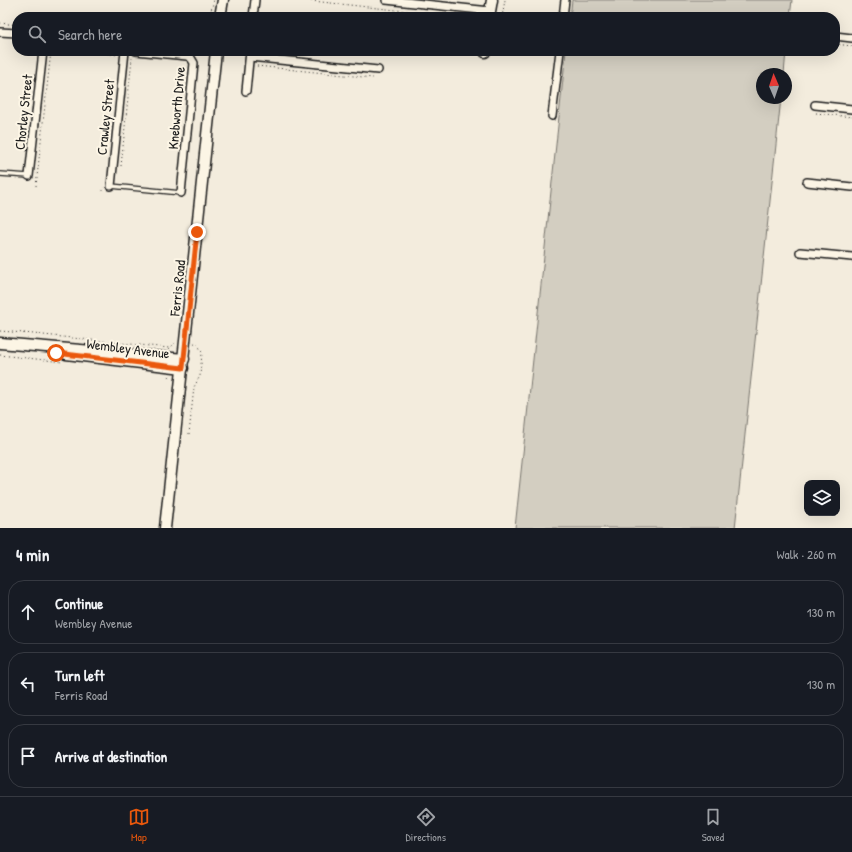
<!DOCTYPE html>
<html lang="en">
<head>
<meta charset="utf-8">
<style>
  :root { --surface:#171b24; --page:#242831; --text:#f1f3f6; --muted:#9ea1a6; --line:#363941; --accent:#ea580c }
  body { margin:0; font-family:"Patrick Hand",sans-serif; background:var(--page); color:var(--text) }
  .controls { position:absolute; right:12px; bottom:12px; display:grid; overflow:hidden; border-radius:8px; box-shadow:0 4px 16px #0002 }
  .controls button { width:36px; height:36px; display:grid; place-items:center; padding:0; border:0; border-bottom:1px solid var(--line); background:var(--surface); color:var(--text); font:20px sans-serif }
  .compass { position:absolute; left:756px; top:68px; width:36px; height:36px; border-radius:50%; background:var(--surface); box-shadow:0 4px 16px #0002; rotate:358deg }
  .stop { position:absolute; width:12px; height:12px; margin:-9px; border:3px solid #ea580c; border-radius:50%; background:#fff }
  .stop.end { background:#ea580c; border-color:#fff; box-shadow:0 1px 4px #0008 }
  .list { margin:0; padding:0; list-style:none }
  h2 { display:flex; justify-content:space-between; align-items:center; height:52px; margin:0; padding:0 16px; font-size:17px }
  h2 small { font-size:13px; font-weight:400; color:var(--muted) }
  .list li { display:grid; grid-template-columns:26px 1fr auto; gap:12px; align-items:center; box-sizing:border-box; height:64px; margin:0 8px 8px; padding:0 8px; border:1px solid var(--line); border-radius:16px }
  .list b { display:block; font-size:15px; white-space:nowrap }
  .list p { margin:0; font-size:13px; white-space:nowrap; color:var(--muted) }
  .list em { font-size:13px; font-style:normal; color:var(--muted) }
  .icon { flex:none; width:22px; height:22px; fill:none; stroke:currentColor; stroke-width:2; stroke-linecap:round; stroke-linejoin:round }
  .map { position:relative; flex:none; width:852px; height:528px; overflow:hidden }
  .search { position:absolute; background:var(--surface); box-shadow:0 4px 16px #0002; left:12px; right:12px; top:12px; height:44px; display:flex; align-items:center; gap:10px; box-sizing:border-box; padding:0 14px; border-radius:16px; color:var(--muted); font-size:15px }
  .sheet { height:268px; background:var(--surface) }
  nav { display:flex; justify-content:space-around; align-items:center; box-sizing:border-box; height:56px; border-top:1px solid var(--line); background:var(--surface); font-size:11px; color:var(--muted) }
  nav a { display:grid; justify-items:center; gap:2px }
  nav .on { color:var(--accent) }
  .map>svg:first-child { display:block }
  .green { fill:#d3cec1; stroke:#78756e }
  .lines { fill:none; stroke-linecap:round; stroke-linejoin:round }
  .lane-casing { stroke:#1c1c1c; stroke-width:6 }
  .street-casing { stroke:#1c1c1c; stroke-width:10 }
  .secondary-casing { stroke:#1c1c1c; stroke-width:13 }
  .path { stroke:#1c1c1c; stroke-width:1; stroke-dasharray:1 3; stroke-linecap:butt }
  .lane { stroke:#fcf5e5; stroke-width:3.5 }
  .street { stroke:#fcf5e5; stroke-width:7 }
  .secondary { stroke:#fcf5e5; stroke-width:10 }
  .route { stroke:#ea580c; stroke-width:5 }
  .labels { text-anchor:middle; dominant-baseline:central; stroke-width:4; stroke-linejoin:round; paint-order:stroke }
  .street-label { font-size:14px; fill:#1c1c1c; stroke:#fcf5e5 }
</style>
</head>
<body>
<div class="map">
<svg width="852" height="528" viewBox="0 0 852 528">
  <rect width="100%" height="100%" fill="#f3ecdd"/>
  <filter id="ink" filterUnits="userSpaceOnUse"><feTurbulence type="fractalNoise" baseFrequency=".025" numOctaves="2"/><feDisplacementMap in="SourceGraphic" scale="8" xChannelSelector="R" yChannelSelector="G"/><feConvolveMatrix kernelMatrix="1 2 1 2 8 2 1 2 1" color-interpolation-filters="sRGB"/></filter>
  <g filter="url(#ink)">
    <!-- green -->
    <g class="green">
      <polygon points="572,0 792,0 790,17 570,17"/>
      <polygon points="566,51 786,51 784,74 762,74 762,98 781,98 735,528 515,528"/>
    </g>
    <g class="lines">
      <defs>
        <g id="lane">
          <polyline points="0,174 29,176"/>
          <polyline points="111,186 181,193"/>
        </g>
        <g id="street">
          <polyline points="386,0 490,11"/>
          <polyline points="253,17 255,0"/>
          <polyline points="563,17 565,0"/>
          <polyline points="0,32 17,33"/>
          <polyline points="835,36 852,38"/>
          <polyline points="136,51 187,56 191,58 194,63 181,193"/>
          <polyline points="250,57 378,70"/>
          <polyline points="246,91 250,51"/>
          <polyline points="815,105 852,109"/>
          <polyline points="552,116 560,51"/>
          <polyline points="29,176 43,51"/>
          <polyline points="807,182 852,187"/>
          <polyline points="111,186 125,51"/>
          <polyline points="800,252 852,257"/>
        </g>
        <g id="secondary">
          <polyline points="220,17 223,0"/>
          <polyline points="489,17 492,0"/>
          <polyline points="485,52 485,51"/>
          <polyline points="0,343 184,359"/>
          <polyline points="66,354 183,368"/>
          <polyline points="165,528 216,51"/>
        </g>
      </defs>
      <!-- lane casing -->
      <use href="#lane" class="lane-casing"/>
      <!-- street casing -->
      <use href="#street" class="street-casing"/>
      <!-- secondary casing -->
      <use href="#secondary" class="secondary-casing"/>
      <!-- path -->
      <g class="path">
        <polyline points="303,0 461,17"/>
        <polyline points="209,17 214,0"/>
        <polyline points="502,17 505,0"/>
        <polyline points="0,23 17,25"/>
        <polyline points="835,44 852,46"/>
        <polyline points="87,51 118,55"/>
        <polyline points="257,66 373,78"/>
        <polyline points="816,113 852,117"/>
        <polyline points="121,166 132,58"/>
        <polyline points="36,186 51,51"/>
        <polyline points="103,191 104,187"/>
        <polyline points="179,308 180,285 183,276"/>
        <polyline points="0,331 24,333 24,336"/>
        <polyline points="24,333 169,348"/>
        <polyline points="169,349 175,343"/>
        <polyline points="0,355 63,362"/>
        <polyline points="168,376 172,381"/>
        <polyline points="189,434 194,387 200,376 202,353 198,344 194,343"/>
      </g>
      <!-- lane -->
      <use href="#lane" class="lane"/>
      <!-- street -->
      <use href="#street" class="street"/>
      <!-- secondary -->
      <use href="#secondary" class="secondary"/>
    </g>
  </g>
  <g class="lines" filter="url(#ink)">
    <!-- route -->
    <polyline class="route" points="56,353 183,368 197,232"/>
  </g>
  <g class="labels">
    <!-- street labels -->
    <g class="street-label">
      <text transform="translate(176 108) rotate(-85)">Knebworth Drive</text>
      <text transform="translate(23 112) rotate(-84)">Chorley Street</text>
      <text transform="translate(105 117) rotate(-84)">Crawley Street</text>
      <text transform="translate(177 288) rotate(-84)">Ferris Road</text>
      <text transform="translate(128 348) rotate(7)">Wembley Avenue</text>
    </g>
  </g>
</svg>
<div class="controls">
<button><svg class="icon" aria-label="layers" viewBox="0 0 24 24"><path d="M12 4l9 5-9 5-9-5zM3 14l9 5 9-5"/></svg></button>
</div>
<svg class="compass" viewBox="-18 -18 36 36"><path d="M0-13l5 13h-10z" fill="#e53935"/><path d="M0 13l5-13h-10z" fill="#9ea1a6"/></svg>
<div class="stop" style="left:56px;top:353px"></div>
<div class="stop end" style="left:197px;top:232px"></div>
<div class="search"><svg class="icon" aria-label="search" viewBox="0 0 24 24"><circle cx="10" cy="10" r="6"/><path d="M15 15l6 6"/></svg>Search here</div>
</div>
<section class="sheet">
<h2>4 min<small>Walk · 260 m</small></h2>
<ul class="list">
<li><svg class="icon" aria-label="ahead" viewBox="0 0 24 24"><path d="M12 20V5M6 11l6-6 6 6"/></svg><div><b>Continue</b><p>Wembley Avenue</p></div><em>130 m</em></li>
<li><svg class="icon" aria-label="left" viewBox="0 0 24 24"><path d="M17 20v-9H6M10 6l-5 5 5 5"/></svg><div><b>Turn left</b><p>Ferris Road</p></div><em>130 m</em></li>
<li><svg class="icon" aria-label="arrive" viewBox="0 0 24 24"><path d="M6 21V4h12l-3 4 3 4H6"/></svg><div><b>Arrive at destination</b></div></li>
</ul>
</section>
<nav>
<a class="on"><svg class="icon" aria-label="map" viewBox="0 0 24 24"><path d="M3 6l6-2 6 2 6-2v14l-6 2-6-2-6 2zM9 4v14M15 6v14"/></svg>Map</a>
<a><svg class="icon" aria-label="directions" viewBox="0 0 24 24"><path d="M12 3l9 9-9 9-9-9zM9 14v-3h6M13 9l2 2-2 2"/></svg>Directions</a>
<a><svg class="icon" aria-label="saved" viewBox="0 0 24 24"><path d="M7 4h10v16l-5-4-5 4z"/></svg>Saved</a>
</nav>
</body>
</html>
